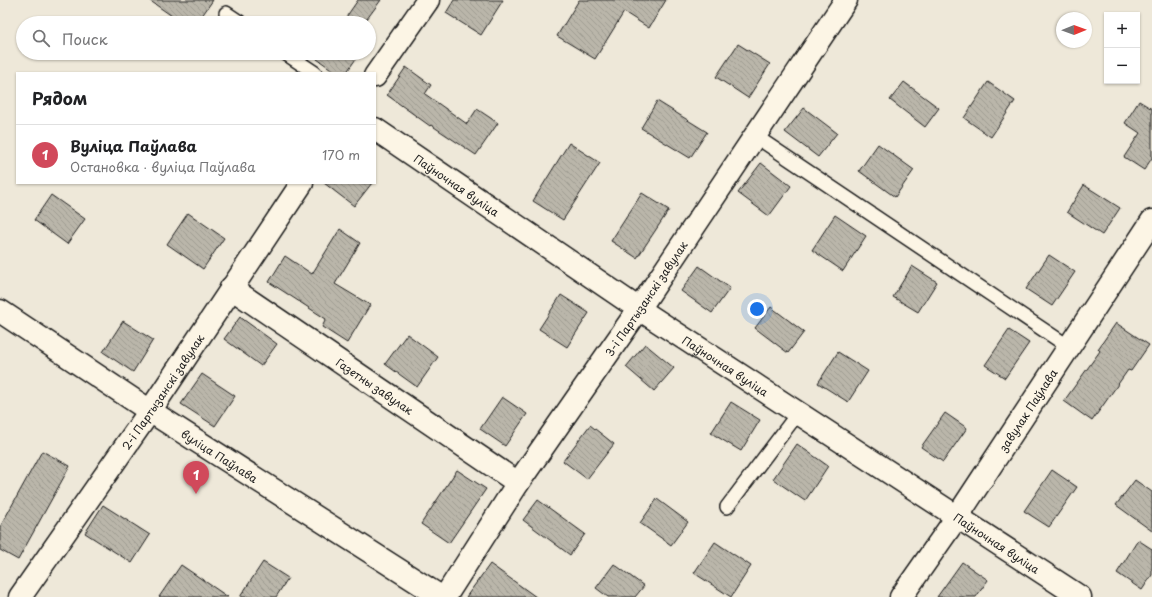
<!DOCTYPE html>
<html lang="ru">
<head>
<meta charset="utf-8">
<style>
  :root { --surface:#fff; --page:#f6f6f6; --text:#202124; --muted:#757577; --line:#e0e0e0; --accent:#d1495b }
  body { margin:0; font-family:"Playpen Sans",sans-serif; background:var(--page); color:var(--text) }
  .controls { position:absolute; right:12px; top:12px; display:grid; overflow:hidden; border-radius:0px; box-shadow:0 1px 3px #0004 }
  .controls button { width:36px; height:36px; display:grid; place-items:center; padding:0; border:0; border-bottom:1px solid var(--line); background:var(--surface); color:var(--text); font:20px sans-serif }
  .compass { position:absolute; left:1056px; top:12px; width:36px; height:36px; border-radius:50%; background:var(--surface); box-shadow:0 1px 3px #0004; rotate:89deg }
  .you { position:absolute; left:757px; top:309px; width:14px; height:14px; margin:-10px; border:3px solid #fff; border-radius:50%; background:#1a73e8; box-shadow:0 0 0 6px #1a73e833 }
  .badge { display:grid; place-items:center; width:26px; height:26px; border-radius:50%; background:var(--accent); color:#fff; font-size:13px; font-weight:700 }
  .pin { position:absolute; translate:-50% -33px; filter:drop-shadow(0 1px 2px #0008) }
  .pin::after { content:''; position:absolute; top:21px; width:14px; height:12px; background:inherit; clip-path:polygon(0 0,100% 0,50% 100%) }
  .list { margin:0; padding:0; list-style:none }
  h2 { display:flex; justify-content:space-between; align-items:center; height:52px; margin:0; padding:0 16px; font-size:17px }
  h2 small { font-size:13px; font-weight:400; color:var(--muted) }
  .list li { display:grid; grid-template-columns:26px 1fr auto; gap:12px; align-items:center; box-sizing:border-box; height:60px; padding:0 16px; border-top:1px solid var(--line) }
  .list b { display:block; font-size:15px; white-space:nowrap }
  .list p { margin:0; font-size:13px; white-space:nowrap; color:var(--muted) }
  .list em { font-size:13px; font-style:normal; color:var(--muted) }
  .icon { flex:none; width:22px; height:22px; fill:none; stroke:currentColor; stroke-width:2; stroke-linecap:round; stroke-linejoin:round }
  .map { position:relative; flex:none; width:1152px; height:597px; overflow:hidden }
  .search { position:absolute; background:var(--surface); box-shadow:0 1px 3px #0004; left:16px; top:16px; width:360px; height:44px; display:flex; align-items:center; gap:10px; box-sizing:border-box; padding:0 14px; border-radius:22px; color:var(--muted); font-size:15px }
  .panel { position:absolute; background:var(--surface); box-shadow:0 1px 3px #0004; left:16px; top:72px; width:360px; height:112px; border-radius:0px }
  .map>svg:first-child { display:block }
  .building { fill:url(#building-back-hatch); stroke:#1c1c1c }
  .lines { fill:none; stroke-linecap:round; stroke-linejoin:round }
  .service-casing { stroke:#1c1c1c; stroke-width:16 }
  .minor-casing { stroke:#1c1c1c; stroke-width:25 }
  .tertiary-casing { stroke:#1c1c1c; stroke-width:25 }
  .service { stroke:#fcf5e5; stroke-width:13 }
  .minor { stroke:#fcf5e5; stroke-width:22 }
  .tertiary { stroke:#fcf5e5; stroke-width:22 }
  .labels { text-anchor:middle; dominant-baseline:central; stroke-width:4; stroke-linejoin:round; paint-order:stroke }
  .street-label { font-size:11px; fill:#1c1c1c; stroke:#fcf5e5 }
</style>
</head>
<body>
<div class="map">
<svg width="1152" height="597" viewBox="0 0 1152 597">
  <defs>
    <pattern id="building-back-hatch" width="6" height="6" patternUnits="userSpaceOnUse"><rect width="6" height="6" fill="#bab6aa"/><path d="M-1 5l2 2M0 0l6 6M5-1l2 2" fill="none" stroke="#9f9c92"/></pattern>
  </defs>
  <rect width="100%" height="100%" fill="#eee8d9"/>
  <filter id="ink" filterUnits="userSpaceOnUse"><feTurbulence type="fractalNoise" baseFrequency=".025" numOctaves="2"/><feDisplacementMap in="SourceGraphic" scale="8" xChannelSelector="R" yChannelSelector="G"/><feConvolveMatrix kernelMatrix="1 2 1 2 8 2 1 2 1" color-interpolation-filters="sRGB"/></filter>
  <g filter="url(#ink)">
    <!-- building -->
    <g class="building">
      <polygon points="149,0 213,0 197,23 182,23"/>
      <polygon points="358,0 381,0 364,23 342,23"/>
      <polygon points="454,0 503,0 481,35 446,13"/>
      <polygon points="579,0 666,0 649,28 624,12 595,59 557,36"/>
      <polygon points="738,44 770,64 748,98 716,77"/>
      <polygon points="321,53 360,53 346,73 337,73 317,59"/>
      <polygon points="406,67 431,85 425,94 467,124 477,109 498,123 476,155 431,125 430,126 387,95"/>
      <polygon points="904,82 939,108 925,127 890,100"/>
      <polygon points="988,82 1015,101 991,137 964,118"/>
      <polygon points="657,101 707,132 690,158 641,128"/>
      <polygon points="1139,101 1152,109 1152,158 1144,170 1124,157 1140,133 1125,123"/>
      <polygon points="804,108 837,133 818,157 785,132"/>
      <polygon points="569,143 600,163 563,220 533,201"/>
      <polygon points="878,144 914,170 895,197 859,171"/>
      <polygon points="761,163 791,186 769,216 738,193"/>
      <polygon points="324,183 372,183 354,206"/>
      <polygon points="1084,185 1120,208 1102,235 1067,212"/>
      <polygon points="642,193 669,210 637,258 611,241"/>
      <polygon points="51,195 85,219 67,244 34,220"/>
      <polygon points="188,213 224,238 203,269 167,244"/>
      <polygon points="835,215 866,236 843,271 812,250"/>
      <polygon points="340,229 360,243 335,284 370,305 347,343 322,327 326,319 269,282 285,256 312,274"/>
      <polygon points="1049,255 1075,272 1052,306 1026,289"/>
      <polygon points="699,266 730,288 712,313 681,291"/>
      <polygon points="912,266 937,282 918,312 893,297"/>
      <polygon points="561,295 589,313 567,347 539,329"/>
      <polygon points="771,307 804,332 788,353 755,328"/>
      <polygon points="240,317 277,344 261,366 224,339"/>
      <polygon points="123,321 153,340 133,372 103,352"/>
      <polygon points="1116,323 1149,345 1131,371 1128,370 1092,421 1064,401 1100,351 1098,349"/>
      <polygon points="1009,330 1029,343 1005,378 985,365"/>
      <polygon points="407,334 438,357 417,387 385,364"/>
      <polygon points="645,344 674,368 654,391 626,367"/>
      <polygon points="838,352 868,371 848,402 818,383"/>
      <polygon points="202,374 235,396 215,426 181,404"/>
      <polygon points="502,397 527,414 505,446 480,429"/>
      <polygon points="731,402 760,420 741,451 711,433"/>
      <polygon points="945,413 967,428 943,462 921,447"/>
      <polygon points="590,425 614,444 587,479 563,461"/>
      <polygon points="797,444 828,466 805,501 773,479"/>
      <polygon points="42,451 70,466 18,560 0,550 0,527"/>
      <polygon points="457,470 486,489 449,543 421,524"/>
      <polygon points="1052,470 1077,487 1049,527 1024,511"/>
      <polygon points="1135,480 1152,492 1152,531 1116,505"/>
      <polygon points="657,499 688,522 671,545 640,523"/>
      <polygon points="538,500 585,534 570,555 523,520"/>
      <polygon points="103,505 150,535 132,563 85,533"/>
      <polygon points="1138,540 1152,549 1152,575 1142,590 1117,573"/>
      <polygon points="715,542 751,566 731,597 694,573"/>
      <polygon points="263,562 288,578 276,597 240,597"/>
      <polygon points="962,562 988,580 976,597 937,597"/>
      <polygon points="490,564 536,597 466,597"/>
      <polygon points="614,564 644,586 635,597 608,597 596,588"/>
      <polygon points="181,565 228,597 159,597"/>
    </g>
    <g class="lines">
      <defs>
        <g id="service">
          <polyline points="226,13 241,23"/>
          <polyline points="285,53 315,73"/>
          <polyline points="755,136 1069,347"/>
          <polyline points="727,507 798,413"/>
        </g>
        <g id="minor">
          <polyline points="375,76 428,0"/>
          <path id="s1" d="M 375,129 L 639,309 L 1080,597"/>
          <path id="s2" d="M 231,288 L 518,483"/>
          <path id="s3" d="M 20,597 L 150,411 L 302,183"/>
          <path id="s4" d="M 445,597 L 518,483 L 639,309 L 846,0"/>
          <path id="s5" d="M 901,597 L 957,517 L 1152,221"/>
        </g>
        <g id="tertiary">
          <path id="s6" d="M 0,311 L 150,411 L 441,597"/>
        </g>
      </defs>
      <!-- service casing -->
      <use href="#service" class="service-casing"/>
      <!-- minor casing -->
      <use href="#minor" class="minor-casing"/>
      <!-- tertiary casing -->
      <use href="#tertiary" class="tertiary-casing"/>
      <!-- service -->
      <use href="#service" class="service"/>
      <!-- minor -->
      <use href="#minor" class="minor"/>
      <!-- tertiary -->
      <use href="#tertiary" class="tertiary"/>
    </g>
  </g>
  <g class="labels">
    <!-- street labels -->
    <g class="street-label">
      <text stroke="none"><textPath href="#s1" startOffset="99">Паўночная вуліца</textPath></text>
      <text stroke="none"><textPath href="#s4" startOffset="360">3-і Партызанскі завулак</textPath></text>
      <text stroke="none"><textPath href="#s1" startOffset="423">Паўночная вуліца</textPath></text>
      <text stroke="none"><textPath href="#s2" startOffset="174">Газетны завулак</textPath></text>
      <text stroke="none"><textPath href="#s3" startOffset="250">2-і Партызанскі завулак</textPath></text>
      <text stroke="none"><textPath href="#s5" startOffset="226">завулак Паўлава</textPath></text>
      <text stroke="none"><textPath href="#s6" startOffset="263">вуліца Паўлава</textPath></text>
      <text stroke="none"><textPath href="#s1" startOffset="747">Паўночная вуліца</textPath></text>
    </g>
  </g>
</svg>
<div class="controls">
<button>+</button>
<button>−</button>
</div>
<svg class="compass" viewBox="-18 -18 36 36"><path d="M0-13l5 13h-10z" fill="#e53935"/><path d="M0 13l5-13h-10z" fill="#757577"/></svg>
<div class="you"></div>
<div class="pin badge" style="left:196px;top:494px">1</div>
<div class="search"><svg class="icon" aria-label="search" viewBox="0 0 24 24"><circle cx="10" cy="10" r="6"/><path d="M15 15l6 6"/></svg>Поиск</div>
<section class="panel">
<h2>Рядом<small></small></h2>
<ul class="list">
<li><span class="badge">1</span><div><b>Вуліца Паўлава</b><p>Остановка · вуліца Паўлава</p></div><em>170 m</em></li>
</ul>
</section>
</div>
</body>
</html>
